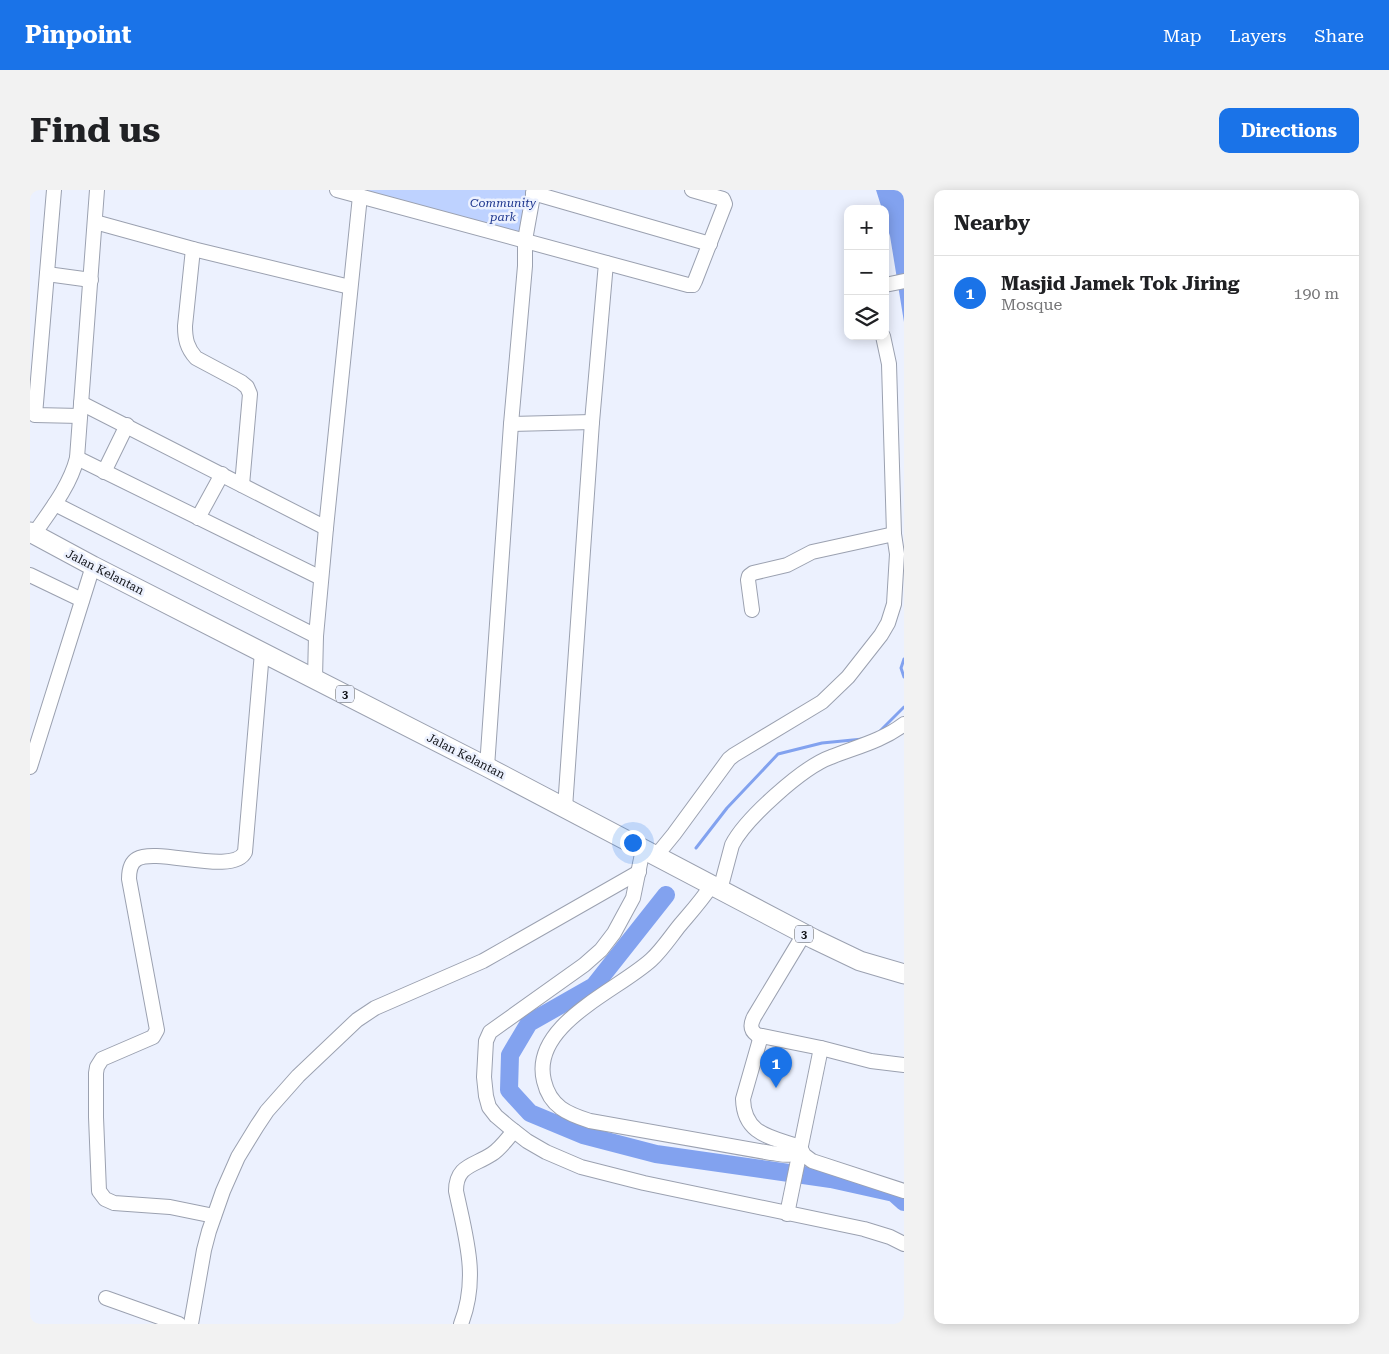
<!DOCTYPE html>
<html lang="en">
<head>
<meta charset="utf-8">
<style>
  :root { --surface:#fff; --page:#f2f2f2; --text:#202124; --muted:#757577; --line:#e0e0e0; --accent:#1a73e8 }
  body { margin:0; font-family:"Roboto Serif",serif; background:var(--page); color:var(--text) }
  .controls { position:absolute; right:15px; top:15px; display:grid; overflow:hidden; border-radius:10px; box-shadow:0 2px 12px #0003 }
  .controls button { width:45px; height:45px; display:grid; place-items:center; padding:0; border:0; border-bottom:1px solid var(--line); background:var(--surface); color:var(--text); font:25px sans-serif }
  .you { position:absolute; left:602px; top:652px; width:18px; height:18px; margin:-12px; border:4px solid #fff; border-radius:50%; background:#1a73e8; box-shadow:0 0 0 8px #1a73e833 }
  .badge { display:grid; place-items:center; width:32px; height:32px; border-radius:50%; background:var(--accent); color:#fff; font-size:16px; font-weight:700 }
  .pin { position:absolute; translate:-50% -41px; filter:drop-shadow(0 1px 2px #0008) }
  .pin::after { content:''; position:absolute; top:26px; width:18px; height:15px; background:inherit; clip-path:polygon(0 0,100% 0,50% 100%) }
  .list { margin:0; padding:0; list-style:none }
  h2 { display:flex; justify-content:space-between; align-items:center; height:65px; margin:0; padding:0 20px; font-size:21px }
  h2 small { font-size:16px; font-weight:400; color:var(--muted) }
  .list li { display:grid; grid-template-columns:32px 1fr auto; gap:15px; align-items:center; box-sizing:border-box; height:75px; padding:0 20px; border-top:1px solid var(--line) }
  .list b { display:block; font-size:19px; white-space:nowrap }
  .list p { margin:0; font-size:16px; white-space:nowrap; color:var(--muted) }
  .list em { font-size:16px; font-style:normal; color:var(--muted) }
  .icon { flex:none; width:28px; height:28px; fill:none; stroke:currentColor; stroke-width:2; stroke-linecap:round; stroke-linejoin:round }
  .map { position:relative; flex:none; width:874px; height:1134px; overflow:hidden; border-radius:10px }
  header { display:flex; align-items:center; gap:30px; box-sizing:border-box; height:70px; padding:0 25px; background:var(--accent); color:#fff }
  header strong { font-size:24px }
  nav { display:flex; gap:28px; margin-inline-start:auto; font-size:18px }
  .intro { display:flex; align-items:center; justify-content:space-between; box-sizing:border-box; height:120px; padding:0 30px }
  h1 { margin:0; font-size:35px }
  .button { padding:12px 22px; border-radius:10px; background:var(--accent); color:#fff; font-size:18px; font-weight:700 }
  main { display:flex; gap:30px; padding:0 30px }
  aside { flex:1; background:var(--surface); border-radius:10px; box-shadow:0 2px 12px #0003 }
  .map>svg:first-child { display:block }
  .green { fill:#bed2ff }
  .water { fill:#82a2ef }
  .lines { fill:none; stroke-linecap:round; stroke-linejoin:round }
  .stream { stroke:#82a2ef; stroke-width:3 }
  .river { stroke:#82a2ef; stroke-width:18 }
  .minor-casing { stroke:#9ba1b0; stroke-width:16 }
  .highway-casing { stroke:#9ba1b0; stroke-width:21 }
  .minor { stroke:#fff; stroke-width:14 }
  .highway { stroke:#fff; stroke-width:19 }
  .labels { text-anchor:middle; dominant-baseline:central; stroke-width:5; stroke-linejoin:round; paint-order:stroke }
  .shield { fill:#ecf1fe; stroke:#53565d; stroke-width:1 }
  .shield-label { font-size:11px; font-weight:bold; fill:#111318 }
  .park-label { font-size:12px; font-style:italic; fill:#1d368e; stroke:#ecf1fe }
  .street-label { font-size:12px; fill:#111318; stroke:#ecf1fe }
</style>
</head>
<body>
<header>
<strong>Pinpoint</strong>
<nav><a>Map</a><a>Layers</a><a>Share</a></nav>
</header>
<div class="intro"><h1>Find us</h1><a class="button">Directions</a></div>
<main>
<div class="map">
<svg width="874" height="1134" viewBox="0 0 874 1134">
  <rect width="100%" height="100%" fill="#ecf1fe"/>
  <!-- green -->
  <polygon class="green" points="311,0 497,0 490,44"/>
  <!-- water -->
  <polygon class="water" points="846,0 874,0 874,132 860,46 855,31 855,19 852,19"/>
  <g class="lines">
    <!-- stream -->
    <g class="stream">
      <polyline points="874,469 871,478 874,487"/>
      <polyline points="848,543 874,517"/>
      <polyline points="666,658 697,618 748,564 792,553 833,549"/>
    </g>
    <!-- river -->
    <polyline class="river" points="636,705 564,796 499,833 480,865 479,900 500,923 553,945 626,964 801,989 864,1003 874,1012"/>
    <defs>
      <g id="minor">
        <polyline points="24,0 5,225 50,226"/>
        <polyline points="307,0 658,95 663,95 665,91 695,14 693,9 662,0"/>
        <polyline points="503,3 680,54"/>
        <polyline points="65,32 163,59 320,97"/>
        <path d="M 163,59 L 155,136 C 155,149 157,158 166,168 L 211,192 L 217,197 L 220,204 L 212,295"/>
        <polyline points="17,84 61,90"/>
        <polyline points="855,95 874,91"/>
        <polyline points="51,213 296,338"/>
        <polyline points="481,234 562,232"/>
        <polyline points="47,268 291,388"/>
        <polyline points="74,282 97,235"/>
        <polyline points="25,314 286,446"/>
        <polyline points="168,328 192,284"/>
        <path d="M 4,344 C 20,321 40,296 47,268 L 67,0"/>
        <polyline points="0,385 52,410"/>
        <polyline points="722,420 718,390 719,386 723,383 757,375 782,362 864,344"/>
        <polyline points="285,488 286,446 296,338 330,6"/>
        <polyline points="0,577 63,376"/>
        <polyline points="457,577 481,234 495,76 495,50 504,0"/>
        <polyline points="535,618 562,232 576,73"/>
        <polyline points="613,659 603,708 584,743 571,760 554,775 460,842 456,851 454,887 456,906 459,917 466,926 479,937 497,951 516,962 551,977 614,993 834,1039 860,1047 874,1054"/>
        <polyline points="626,666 644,644 699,569 704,565 792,512 818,487 851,445 858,433 864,414 867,364 864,344 859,174 853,146"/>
        <path d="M 681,696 C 672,710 661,722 650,735 C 641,746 632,760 621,770 C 587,801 500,835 514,891 C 520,917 538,924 560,931 L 741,963 C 753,964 762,969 770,957"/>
        <path d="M 690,700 L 702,655 C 715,629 773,577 801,567 C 826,557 852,551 874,534"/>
        <path d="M 774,744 L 724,827 C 720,835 720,840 727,845 L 791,858 L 841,871 L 874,875"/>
        <path d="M 731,846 L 713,909 C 714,945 741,947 770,957 L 774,965 L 782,971 L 874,1001"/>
        <polyline points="757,1024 791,858"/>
        <path d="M 184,1026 L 140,1017 L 84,1013 L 75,1009 L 69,1001 L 66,927 L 66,883 L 67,877 L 72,869 L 123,847 L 127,840 L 99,689 C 99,682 100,673 107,669 C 127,657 203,686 215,662 L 232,462"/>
        <polyline points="76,1108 149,1134"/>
        <polyline points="161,1134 174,1060 179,1041 193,1001 208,967 227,936 237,921 268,886 327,830 345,818 453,771 609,682"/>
        <path d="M 431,1134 C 449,1088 436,1048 426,1001 C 426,975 444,976 462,964 C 471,958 477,949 484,941"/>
      </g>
      <polyline id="highway" points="0,342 63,376 457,577 784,749 830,771 874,784"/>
    </defs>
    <!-- minor casing -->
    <use href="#minor" class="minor-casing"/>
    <!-- highway casing -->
    <use href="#highway" class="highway-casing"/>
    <!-- minor -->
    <use href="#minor" class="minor"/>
    <!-- highway -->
    <use href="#highway" class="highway"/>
  </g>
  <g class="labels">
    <!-- shield labels -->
    <g class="shield">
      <rect x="306" y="495.5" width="18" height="17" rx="4"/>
      <rect x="765" y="735.5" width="18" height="17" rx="4"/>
    </g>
    <g class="shield-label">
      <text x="315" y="504">3</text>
      <text x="774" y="744">3</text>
    </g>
    <!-- park labels -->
    <g class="park-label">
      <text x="473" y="13">Community<tspan x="473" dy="14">park</tspan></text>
    </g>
    <!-- street labels -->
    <g class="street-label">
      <text transform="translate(75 382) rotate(27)">Jalan Kelantan</text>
      <text transform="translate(436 566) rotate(27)">Jalan Kelantan</text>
    </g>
  </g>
</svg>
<div class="controls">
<button>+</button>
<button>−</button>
<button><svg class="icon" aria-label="layers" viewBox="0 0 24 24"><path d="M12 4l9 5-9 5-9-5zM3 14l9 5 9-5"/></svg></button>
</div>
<div class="you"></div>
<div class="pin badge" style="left:746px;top:898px">1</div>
</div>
<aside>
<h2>Nearby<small></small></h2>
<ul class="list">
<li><span class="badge">1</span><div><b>Masjid Jamek Tok Jiring</b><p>Mosque</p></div><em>190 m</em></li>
</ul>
</aside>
</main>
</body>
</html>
